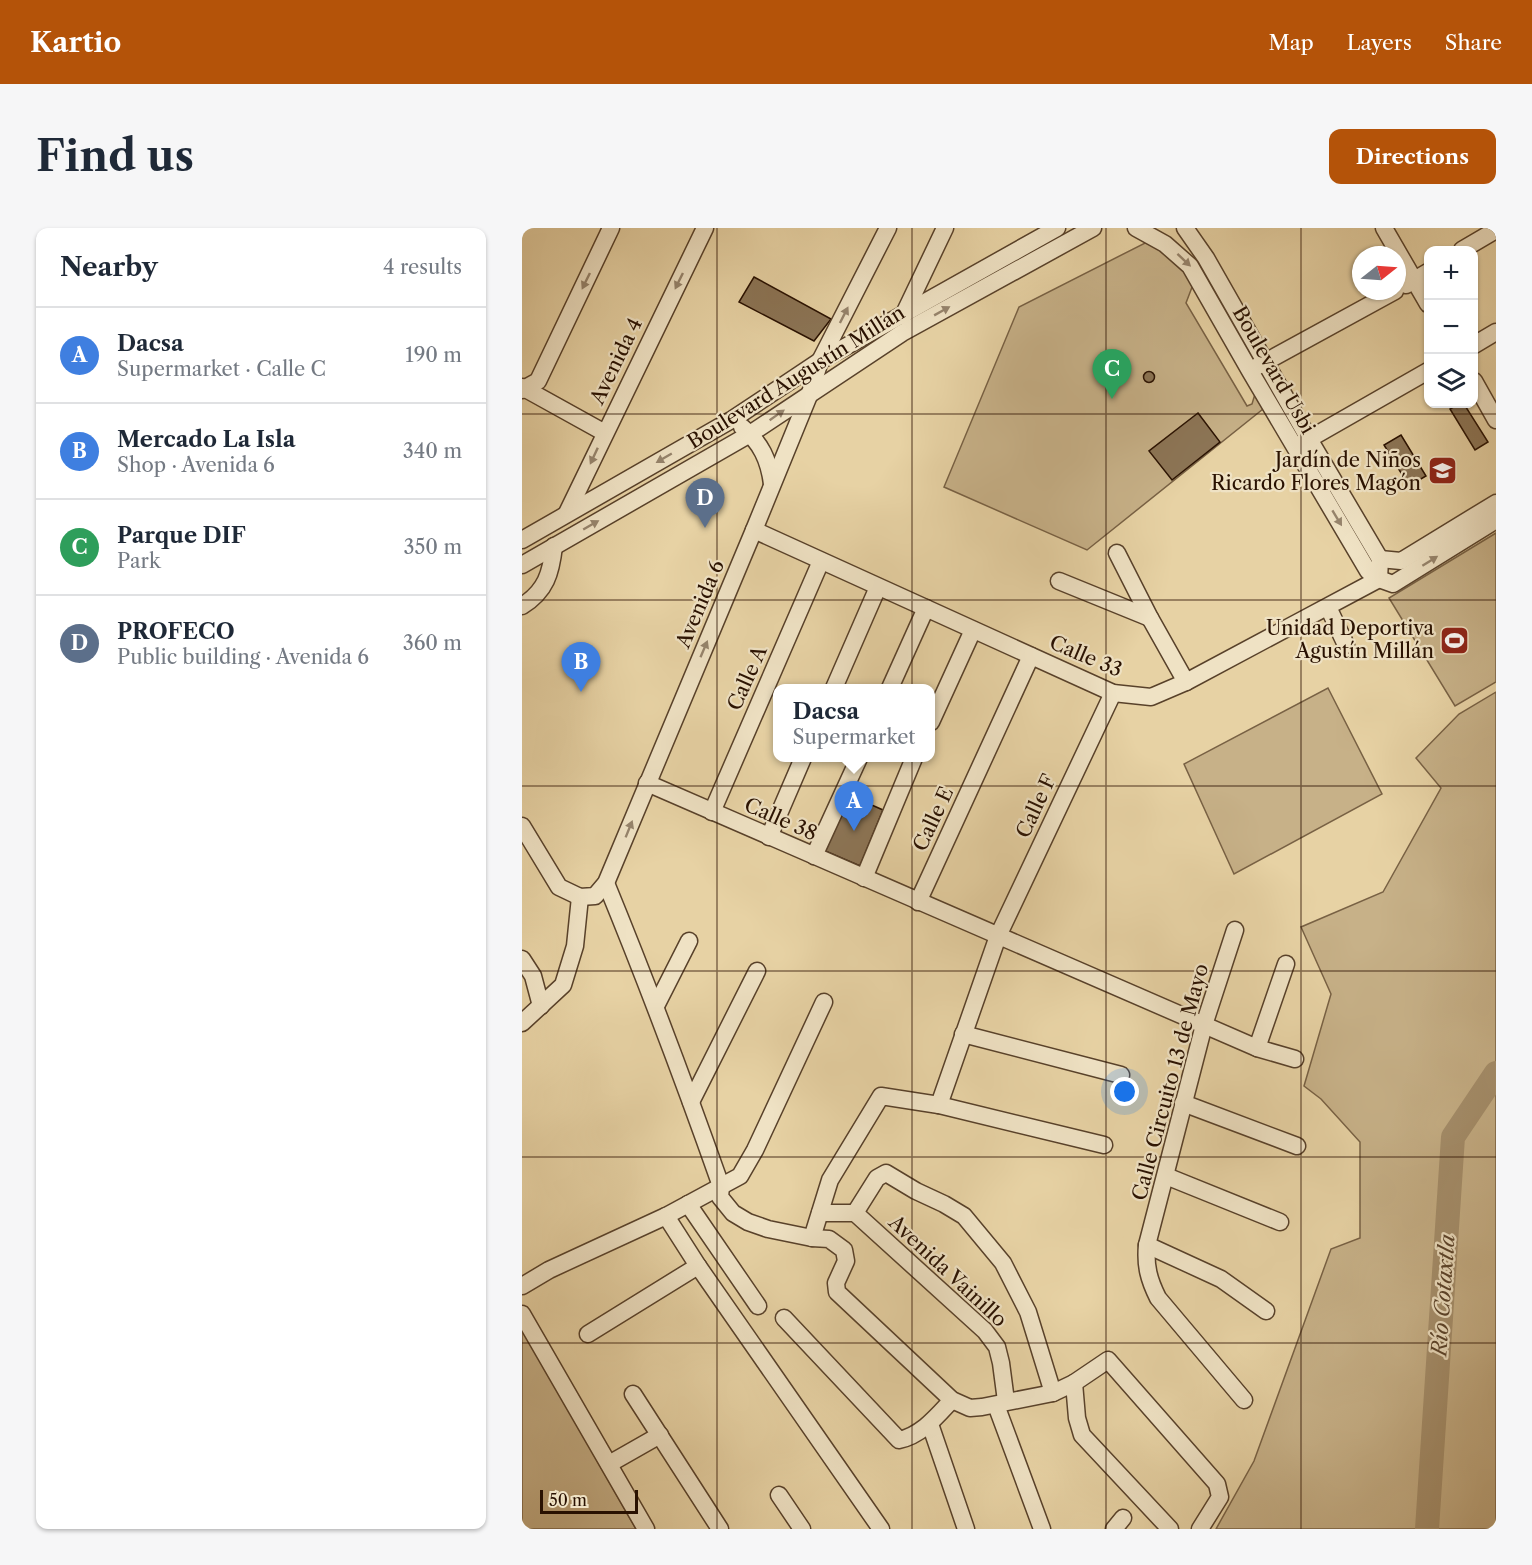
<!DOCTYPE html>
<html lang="en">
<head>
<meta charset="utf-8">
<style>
  :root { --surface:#fff; --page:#f6f6f7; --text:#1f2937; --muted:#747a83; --line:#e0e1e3; --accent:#b45309 }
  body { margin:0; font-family:"Libre Caslon Text",serif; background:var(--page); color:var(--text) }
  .controls { position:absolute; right:18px; top:18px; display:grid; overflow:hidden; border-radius:12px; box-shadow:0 2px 4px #0004 }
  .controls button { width:54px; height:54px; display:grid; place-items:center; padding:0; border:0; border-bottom:2px solid var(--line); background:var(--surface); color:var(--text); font:30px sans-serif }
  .compass { position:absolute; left:830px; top:18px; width:54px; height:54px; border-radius:50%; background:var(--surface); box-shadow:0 2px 4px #0004; rotate:73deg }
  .scale { position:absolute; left:18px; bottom:15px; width:98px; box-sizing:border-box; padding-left:6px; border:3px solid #291101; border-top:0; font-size:16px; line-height:21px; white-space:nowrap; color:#291101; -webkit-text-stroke:4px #efe2c4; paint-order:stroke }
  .you { position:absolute; left:603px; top:864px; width:21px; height:21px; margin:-15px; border:4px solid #fff; border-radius:50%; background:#1a73e8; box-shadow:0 0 0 9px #1a73e833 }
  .badge { display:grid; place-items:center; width:39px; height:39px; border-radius:50%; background:var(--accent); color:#fff; font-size:20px; font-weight:700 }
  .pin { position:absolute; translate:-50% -50px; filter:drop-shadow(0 2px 3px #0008) }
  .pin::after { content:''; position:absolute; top:32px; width:21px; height:18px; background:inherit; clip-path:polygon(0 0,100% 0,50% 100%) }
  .popup { position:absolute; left:251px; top:456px; width:162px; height:78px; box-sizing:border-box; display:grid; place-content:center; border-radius:12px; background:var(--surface); filter:drop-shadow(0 2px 4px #0005); font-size:20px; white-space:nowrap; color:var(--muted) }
  .popup b { font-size:22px; color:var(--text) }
  .popup::after { content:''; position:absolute; left:50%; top:100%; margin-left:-12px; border:12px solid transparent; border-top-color:var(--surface) }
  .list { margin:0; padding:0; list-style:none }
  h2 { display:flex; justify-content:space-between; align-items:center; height:78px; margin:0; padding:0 24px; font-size:26px }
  h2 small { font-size:20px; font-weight:400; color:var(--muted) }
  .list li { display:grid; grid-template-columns:39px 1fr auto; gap:18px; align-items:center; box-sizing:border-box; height:96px; padding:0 24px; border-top:2px solid var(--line) }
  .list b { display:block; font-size:22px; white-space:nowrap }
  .list p { margin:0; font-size:20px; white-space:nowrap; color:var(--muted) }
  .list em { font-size:20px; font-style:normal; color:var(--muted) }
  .icon { flex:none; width:33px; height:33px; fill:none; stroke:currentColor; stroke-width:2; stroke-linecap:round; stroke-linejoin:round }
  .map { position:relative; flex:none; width:974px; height:1301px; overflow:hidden; border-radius:12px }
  header { display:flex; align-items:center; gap:36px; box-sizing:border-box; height:84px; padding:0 30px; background:var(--accent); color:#fff }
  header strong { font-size:28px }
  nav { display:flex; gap:33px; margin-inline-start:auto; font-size:21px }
  .intro { display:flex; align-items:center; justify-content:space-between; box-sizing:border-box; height:144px; padding:0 36px }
  h1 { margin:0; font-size:42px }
  .button { padding:15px 27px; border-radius:12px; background:var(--accent); color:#fff; font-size:21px; font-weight:700 }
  main { display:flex; gap:36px; padding:0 36px }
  aside { flex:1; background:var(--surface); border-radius:12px; box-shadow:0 2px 4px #0004 }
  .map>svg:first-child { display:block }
  .green { fill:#c7b188; stroke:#786144; stroke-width:1.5 }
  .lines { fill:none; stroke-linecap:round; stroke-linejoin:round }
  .river { stroke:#a6906d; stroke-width:24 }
  .building { fill:#8c7556; stroke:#291101; stroke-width:1.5 }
  .minor-casing { stroke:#58412a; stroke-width:19 }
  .minor { stroke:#efe2c4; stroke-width:16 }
  .oneway { fill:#96846c }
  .grid { fill:none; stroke:#291101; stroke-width:1.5; stroke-opacity:0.55 }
  .labels { text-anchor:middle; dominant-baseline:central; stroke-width:4.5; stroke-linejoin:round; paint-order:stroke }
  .street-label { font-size:20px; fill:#291101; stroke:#efe2c4 }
  .poi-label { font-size:20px; fill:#291101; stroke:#efe2c4; text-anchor:end }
  .water-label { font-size:21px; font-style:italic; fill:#5b442c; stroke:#efe2c4 }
</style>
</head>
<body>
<header>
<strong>Kartio</strong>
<nav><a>Map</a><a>Layers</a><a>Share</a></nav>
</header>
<div class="intro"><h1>Find us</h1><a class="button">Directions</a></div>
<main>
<aside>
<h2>Nearby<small>4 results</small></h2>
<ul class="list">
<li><span class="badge" style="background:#3f7fe0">A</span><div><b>Dacsa</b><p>Supermarket · Calle C</p></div><em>190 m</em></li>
<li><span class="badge" style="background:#3f7fe0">B</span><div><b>Mercado La Isla</b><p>Shop · Avenida 6</p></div><em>340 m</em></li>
<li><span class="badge" style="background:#2e9e5b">C</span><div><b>Parque DIF</b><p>Park</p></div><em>350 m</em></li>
<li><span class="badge" style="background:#5c6f8a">D</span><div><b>PROFECO</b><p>Public building · Avenida 6</p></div><em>360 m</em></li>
</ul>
</aside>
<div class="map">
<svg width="974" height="1301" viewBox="0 0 974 1301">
  <rect width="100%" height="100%" fill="#e7d2a4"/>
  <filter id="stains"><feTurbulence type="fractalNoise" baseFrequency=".00333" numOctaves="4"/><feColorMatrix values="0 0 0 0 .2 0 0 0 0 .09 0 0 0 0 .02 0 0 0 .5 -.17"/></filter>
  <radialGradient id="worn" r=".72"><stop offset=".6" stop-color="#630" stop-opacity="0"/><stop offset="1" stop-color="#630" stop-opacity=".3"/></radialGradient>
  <!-- green -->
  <g class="green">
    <polygon points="625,14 641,21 672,54 664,75 725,178 730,176 733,166 746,177 565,322 422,259 497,79"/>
    <polygon points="974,305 974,454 933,478 867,370"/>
    <polygon points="806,460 860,566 712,646 662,536"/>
    <polygon points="974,464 974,1301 694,1301 732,1233 809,1021 838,1010 838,914 799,871 782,858 809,766 779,699 861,664 919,560 894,530 937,486"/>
    <polygon points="0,1101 114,1301 0,1301"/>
  </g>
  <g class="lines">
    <!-- river -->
    <polyline class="river" points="905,1301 931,909 974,845"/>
  </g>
  <!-- building -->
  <g class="building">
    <polygon points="232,49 309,91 292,113 217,74"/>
    <circle cx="627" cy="149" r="5.5"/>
    <polygon points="937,176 942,176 966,214 953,222 928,181"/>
    <polygon points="676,185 698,214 650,252 627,223"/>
    <polygon points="879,207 904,248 887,258 862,217"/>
    <polygon points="327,567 361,582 338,638 303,623"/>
  </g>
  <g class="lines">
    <defs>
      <g id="minor">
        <polyline points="614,0 643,16 668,38 728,143 846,343 857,351 871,356 974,292"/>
        <polyline points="663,0 684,30 787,211 858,331"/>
        <polyline points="862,0 906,76"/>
        <polyline points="940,22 974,2"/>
        <polyline points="884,57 906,44"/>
        <polyline points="381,88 423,0"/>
        <polyline points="952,117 974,104"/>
        <polyline points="734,139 873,63"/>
        <polyline points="952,153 974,192"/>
        <polyline points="0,159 83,205"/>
        <polyline points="0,162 16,153 89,0"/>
        <path d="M 220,199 C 239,215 247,232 250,256"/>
        <polyline points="780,215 906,143"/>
        <polyline points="45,285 183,0"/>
        <polyline points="232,302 591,465 629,469 664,454 857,351 858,331"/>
        <polyline points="0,312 211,191 298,133 535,0"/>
        <polyline points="595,325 628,390 664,454"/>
        <polyline points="858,331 879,333 974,275"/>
        <polyline points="0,337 228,206 380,105 571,0"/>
        <polyline points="537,353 628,390"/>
        <path d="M 0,378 C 24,363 29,345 32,318"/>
        <polyline points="806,379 824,417"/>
        <polyline points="312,460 356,359"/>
        <polyline points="368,460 404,380"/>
        <polyline points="409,494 451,402"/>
        <polyline points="125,555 735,820 773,831"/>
        <polyline points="190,584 299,333"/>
        <polyline points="0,598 37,659 58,669 73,668 84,655 232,302 288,165 298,133 366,0"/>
        <polyline points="247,609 281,530"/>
        <polyline points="292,628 337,530"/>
        <polyline points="342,650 392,530"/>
        <path d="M 84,655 C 125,755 163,856 199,958 L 198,969 L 211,985 L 226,994 L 246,1001 L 290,1010 L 307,1011 L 322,1022 L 324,1033 L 314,1055 L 315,1064 L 430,1172 L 448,1180 L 460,1179 L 531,1165 L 552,1155 L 586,1132 L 695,1256 L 698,1269 L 678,1301"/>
        <polyline points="396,674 509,428"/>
        <path d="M 713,702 L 682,797 L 625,1017 C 623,1038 627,1052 636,1070 L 722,1172"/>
        <polyline points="0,731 11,748 19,778"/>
        <polyline points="134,778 167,713"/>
        <polyline points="0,795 41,757 53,718 58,669"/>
        <polyline points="441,806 599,847"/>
        <polyline points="735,820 764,736"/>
        <polyline points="169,874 235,743"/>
        <polyline points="661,875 775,918"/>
        <polyline points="417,877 476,708 591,465"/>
        <polyline points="644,948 758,994"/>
        <polyline points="166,976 236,1078"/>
        <polyline points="298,985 333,985 463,1103 475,1119 479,1135 484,1173"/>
        <polyline points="333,985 355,950 364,945 394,963 422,976 442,988 481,1035 506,1084 531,1165"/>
        <polyline points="144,988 176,1038 359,1301"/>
        <polyline points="290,1010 308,952 359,868 417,877 582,917"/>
        <polyline points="625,1017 699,1051 744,1083"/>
        <polyline points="0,1058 27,1042 144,988 218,948 233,922 302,774"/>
        <polyline points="0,1086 124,1301"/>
        <path d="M 262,1090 L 377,1212 C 400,1207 415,1188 430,1172"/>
        <polyline points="66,1106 176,1038"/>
        <polyline points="552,1155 555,1190 560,1207 648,1301"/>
        <polyline points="111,1166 198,1301"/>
        <polyline points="474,1177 520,1301"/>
        <polyline points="408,1196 444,1301"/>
        <polyline points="87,1236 138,1207"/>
        <polyline points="257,1267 280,1301"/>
        <polyline points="592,1301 601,1290"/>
      </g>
    </defs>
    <!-- minor casing -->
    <use href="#minor" class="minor-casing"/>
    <!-- minor -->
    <use href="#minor" class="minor"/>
  </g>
  <!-- one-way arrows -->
  <defs><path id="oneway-solid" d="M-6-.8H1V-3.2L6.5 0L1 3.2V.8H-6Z" transform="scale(1.5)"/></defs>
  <g class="oneway">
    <use href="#oneway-solid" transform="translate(662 32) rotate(43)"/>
    <use href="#oneway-solid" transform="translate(64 53) rotate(116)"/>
    <use href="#oneway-solid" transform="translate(157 53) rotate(116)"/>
    <use href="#oneway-solid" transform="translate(420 83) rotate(-29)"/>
    <use href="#oneway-solid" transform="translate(322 87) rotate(-63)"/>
    <use href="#oneway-solid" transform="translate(255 187) rotate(-35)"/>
    <use href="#oneway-solid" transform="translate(72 228) rotate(115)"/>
    <use href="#oneway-solid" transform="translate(142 230) rotate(150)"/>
    <use href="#oneway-solid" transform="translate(815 290) rotate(59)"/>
    <use href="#oneway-solid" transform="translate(69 297) rotate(-30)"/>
    <use href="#oneway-solid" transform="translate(908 333) rotate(-32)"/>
    <use href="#oneway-solid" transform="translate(182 421) rotate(-67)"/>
    <use href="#oneway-solid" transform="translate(107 601) rotate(-68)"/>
  </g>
  <!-- grid -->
  <path class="grid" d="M 195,0 L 195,1301M 390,0 L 390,1301M 584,0 L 584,1301M 779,0 L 779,1301M 0,186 L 974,186M 0,372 L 974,372M 0,558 L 974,558M 0,743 L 974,743M 0,929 L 974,929M 0,1115 L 974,1115"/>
  <!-- icons -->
  <defs>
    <symbol id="school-square" viewBox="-11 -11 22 22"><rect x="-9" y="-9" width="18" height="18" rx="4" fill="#8f2418" stroke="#efe2c4"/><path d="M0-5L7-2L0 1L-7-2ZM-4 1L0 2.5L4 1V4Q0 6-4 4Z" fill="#fff"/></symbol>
    <symbol id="stadium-square" viewBox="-11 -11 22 22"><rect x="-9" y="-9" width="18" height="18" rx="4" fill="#8f2418" stroke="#efe2c4"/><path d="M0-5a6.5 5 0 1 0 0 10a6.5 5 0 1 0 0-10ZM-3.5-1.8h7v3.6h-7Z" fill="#fff"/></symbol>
  </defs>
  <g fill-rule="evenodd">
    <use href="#school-square" x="904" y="226" width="33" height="33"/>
    <use href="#stadium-square" x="916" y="396" width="33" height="33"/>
  </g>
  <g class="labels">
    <!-- street labels -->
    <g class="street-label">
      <text transform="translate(94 133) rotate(-64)">Avenida 4</text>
      <text transform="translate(752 142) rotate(60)">Boulevard Usbi</text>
      <text transform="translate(274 149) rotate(-32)">Boulevard Augustín Millán</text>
      <text transform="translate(178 376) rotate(-67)">Avenida 6</text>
      <text transform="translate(564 428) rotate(23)">Calle 33</text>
      <text transform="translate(225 450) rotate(-66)">Calle A</text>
      <text transform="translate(514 578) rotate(-65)">Calle F</text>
      <text transform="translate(259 591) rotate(24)">Calle 38</text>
      <text transform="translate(411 591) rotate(-65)">Calle E</text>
      <text transform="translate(648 854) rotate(-75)">Calle Circuito 13 de Mayo</text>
      <text transform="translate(426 1043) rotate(43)">Avenida Vainillo</text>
    </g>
    <!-- poi labels -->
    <g class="poi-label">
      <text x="899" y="232">Jardín de Niños<tspan x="899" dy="23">Ricardo Flores Magón</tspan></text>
      <text x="912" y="400">Unidad Deportiva<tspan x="912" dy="23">Agustín Millán</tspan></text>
    </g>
    <!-- water labels -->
    <g class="water-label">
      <text transform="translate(921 1067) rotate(-86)">Río Cotaxtla</text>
    </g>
  </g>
  <rect width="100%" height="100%" filter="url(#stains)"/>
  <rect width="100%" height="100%" fill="url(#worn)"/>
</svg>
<div class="controls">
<button>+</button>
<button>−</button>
<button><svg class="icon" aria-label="layers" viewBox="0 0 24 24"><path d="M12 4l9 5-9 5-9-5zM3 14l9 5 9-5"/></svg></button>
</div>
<svg class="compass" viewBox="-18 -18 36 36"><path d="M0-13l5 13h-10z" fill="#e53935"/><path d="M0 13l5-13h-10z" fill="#747a83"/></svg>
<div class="scale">50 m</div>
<div class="you"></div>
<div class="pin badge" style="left:332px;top:603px;background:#3f7fe0">A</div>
<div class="popup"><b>Dacsa</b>Supermarket</div>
<div class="pin badge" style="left:59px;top:464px;background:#3f7fe0">B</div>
<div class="pin badge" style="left:590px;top:171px;background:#2e9e5b">C</div>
<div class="pin badge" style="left:183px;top:300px;background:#5c6f8a">D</div>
</div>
</main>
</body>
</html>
